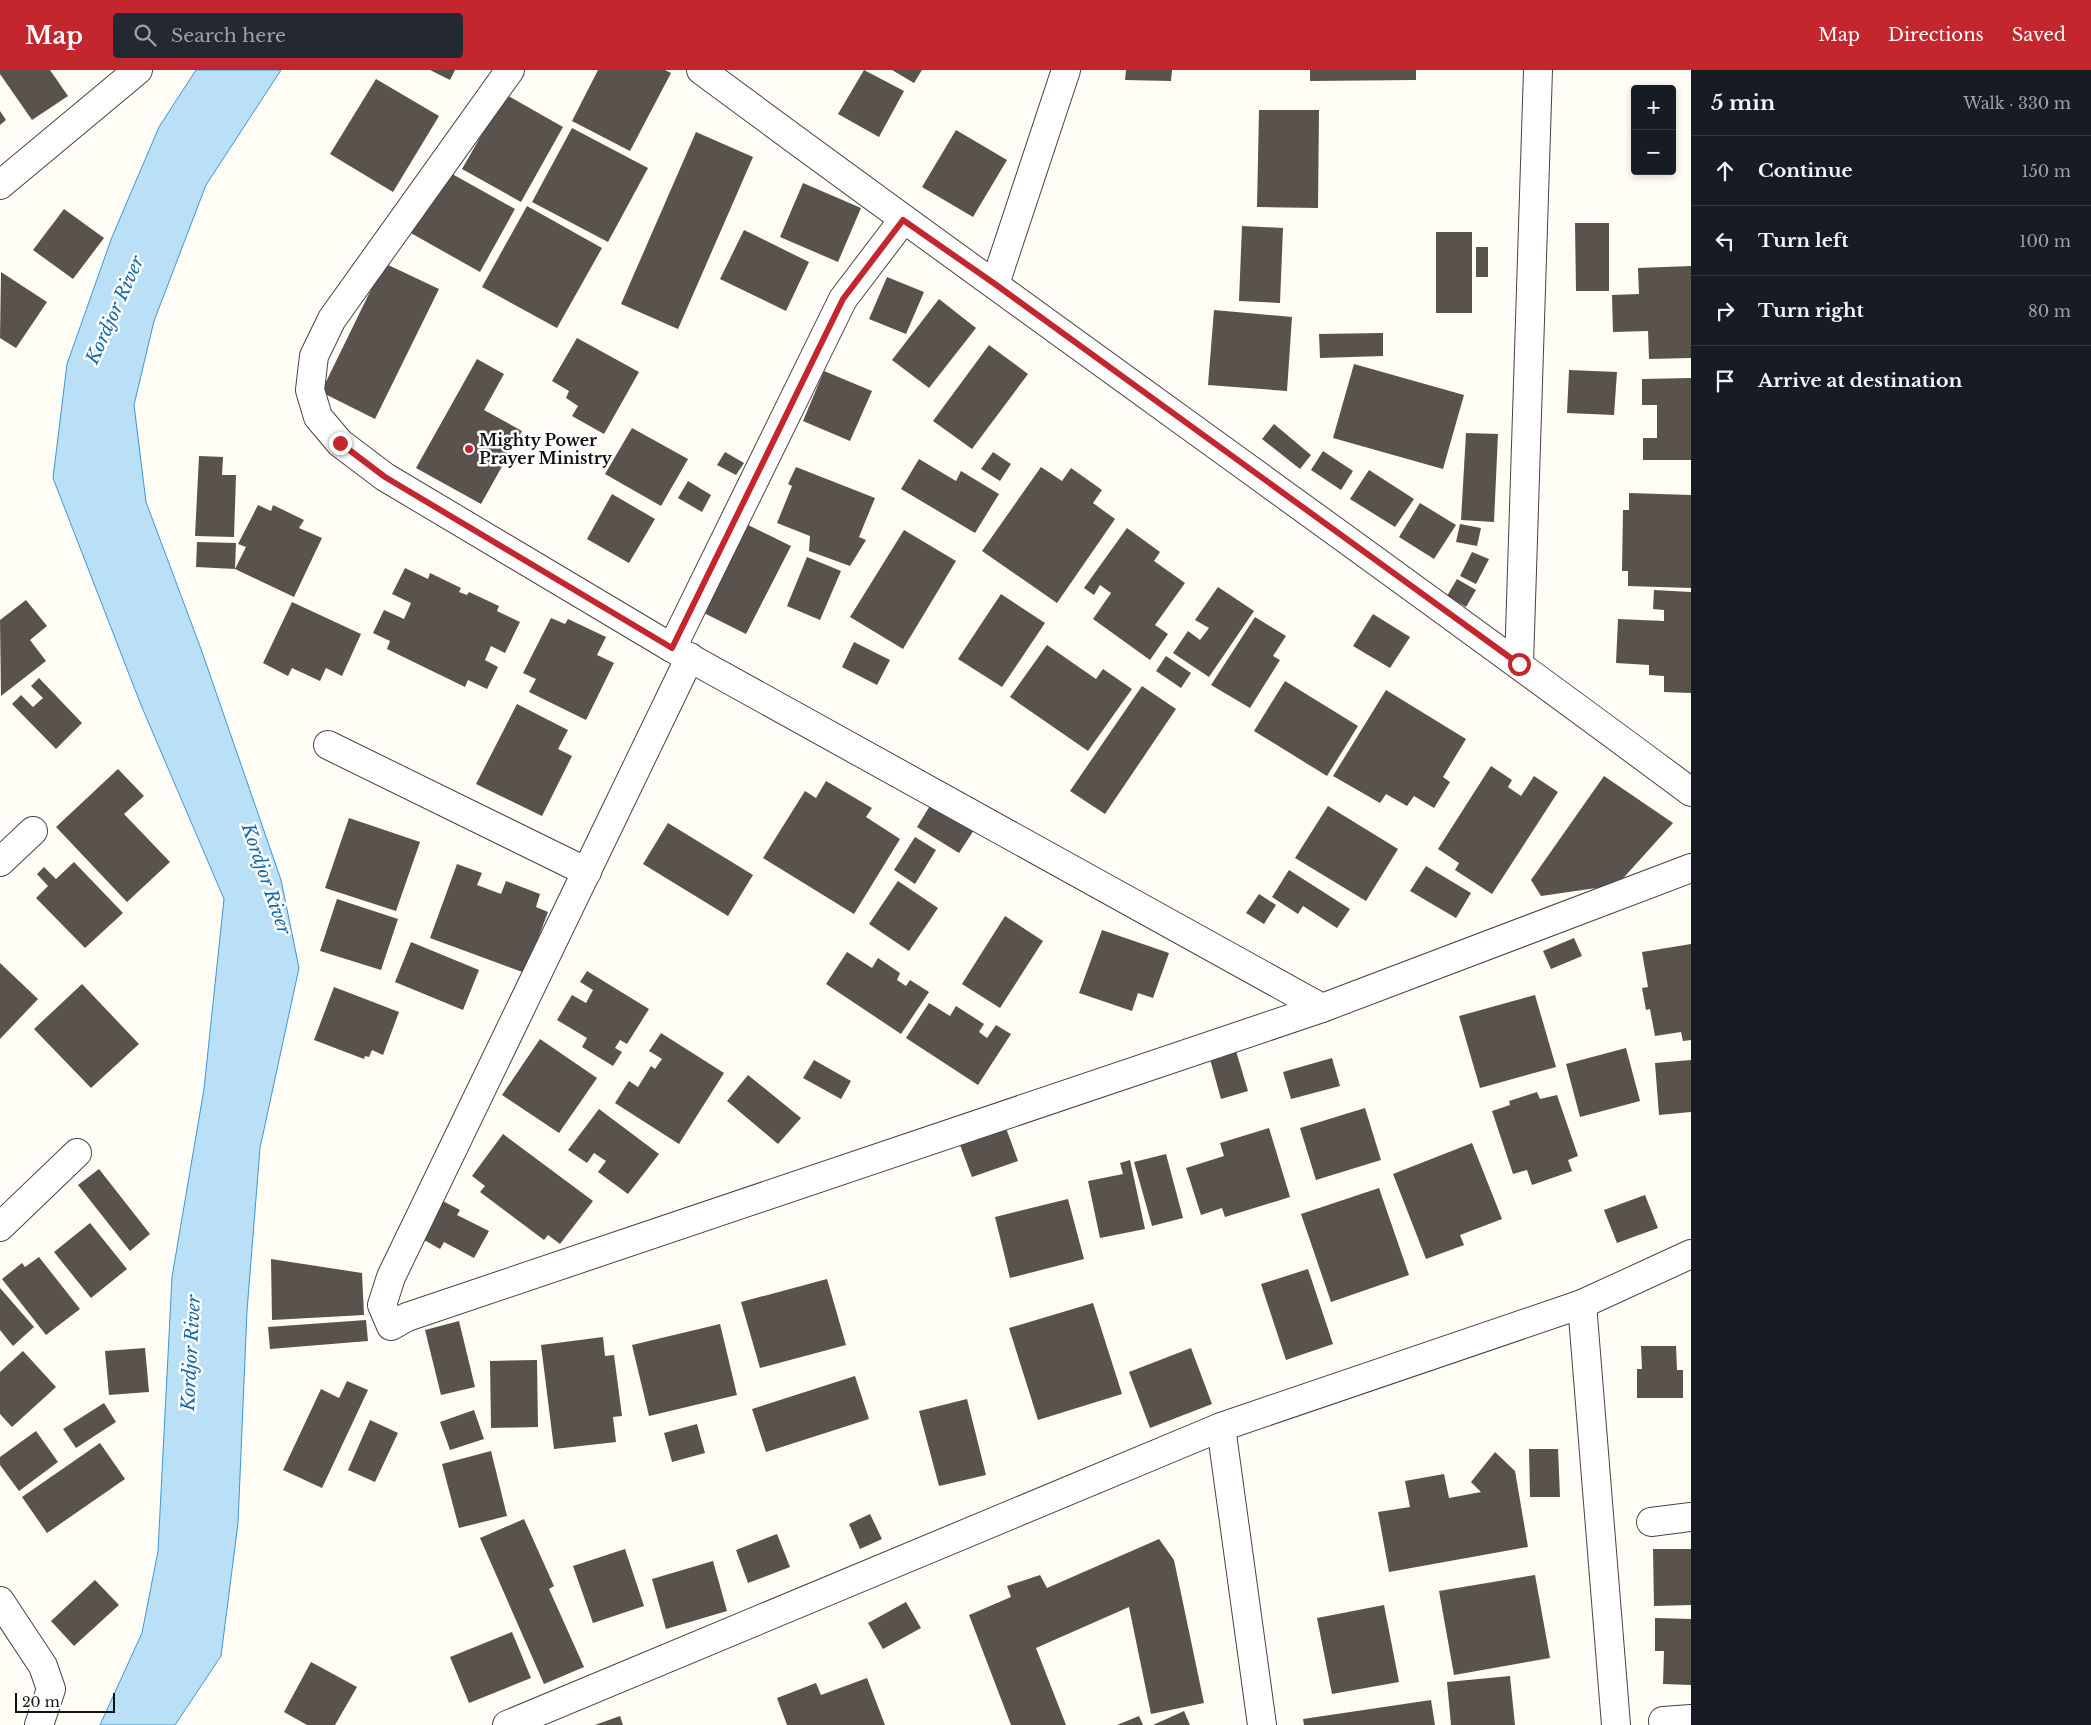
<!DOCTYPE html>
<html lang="en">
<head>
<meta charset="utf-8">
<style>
  :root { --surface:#171b24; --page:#242831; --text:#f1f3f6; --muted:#9ea1a6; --line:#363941; --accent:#c4262e }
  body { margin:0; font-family:"Libre Baskerville",serif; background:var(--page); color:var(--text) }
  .controls { position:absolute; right:15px; top:15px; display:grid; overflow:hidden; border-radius:5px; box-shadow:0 2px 8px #0003 }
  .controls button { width:45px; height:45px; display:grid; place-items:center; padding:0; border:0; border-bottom:1px solid var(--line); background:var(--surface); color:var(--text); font:25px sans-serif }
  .scale { position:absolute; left:15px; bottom:12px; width:100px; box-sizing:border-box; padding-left:5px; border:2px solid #111; border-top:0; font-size:14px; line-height:18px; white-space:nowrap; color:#111; -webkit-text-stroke:4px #fff; paint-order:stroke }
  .stop { position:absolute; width:15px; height:15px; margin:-11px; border:4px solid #c4262e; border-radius:50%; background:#fff }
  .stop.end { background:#c4262e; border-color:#fff; box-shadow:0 1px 5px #0008 }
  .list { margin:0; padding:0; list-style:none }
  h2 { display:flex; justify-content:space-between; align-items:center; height:65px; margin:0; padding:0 20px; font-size:21px }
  h2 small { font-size:16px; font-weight:400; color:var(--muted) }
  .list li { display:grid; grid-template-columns:32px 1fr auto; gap:15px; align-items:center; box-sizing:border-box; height:70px; padding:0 20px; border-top:1px solid var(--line) }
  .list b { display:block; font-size:19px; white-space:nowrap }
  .list em { font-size:16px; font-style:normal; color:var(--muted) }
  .icon { flex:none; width:28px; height:28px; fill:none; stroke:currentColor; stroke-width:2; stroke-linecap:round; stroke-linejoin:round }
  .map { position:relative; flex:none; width:1691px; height:1655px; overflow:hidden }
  header { display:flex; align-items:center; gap:30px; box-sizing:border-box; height:70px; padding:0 25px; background:var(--accent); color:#fff }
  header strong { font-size:24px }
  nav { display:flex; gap:28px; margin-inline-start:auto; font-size:18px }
  .search { width:350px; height:45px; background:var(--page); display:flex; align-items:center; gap:12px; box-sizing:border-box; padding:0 18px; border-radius:5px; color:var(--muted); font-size:19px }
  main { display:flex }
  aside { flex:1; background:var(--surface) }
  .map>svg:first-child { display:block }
  .water { fill:#b9e0f7; stroke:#3f96cf }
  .building { fill:#5a524d }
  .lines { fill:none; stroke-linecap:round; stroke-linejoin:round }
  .minor-casing { stroke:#444; stroke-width:30 }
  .minor { stroke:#fff; stroke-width:28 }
  .route { stroke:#c4262e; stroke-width:6 }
  .poi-dot { fill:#c4262e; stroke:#fff; stroke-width:2 }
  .labels { text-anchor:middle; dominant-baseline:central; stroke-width:5; stroke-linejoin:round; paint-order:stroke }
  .poi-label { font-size:16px; font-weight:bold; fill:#111; stroke:#fff; text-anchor:start }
  .water-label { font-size:18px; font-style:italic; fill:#1768a6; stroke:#fff }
</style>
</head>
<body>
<header>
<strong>Map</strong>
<div class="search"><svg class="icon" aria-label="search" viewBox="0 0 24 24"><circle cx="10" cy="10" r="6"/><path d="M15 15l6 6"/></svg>Search here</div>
<nav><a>Map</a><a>Directions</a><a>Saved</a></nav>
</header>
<main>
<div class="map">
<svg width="1691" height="1655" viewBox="0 0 1691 1655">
  <rect width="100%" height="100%" fill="#fffdf5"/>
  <!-- water -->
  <polygon class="water" points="196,0 281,0 206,115 154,251 134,335 146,432 201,579 281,810 299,898 260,1078 247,1241 238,1453 221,1586 175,1655 100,1655 142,1563 158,1481 172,1207 204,1019 224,829 141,635 53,408 67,294 112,167 159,57"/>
  <!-- building -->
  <g class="building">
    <polygon points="0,0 50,0 68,26 32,50 0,4"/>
    <polygon points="430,0 455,0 450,10"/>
    <polygon points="598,0 665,0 671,3 630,81 572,51"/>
    <polygon points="864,0 904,21 879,67 838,44"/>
    <polygon points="892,0 922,0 914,13"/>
    <polygon points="1126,0 1172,0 1171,11 1125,10"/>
    <polygon points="1310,0 1416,0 1416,10 1310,11"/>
    <polygon points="376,9 439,46 393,122 330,84"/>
    <polygon points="505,24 563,57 521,132 462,99"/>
    <polygon points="1259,40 1319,40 1318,138 1257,137"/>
    <polygon points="0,41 6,50 0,55"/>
    <polygon points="572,58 648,98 608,172 532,132"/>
    <polygon points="956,60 1007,90 973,147 922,117"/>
    <polygon points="696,62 753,87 678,259 621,234"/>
    <polygon points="445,100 515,139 480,202 409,162"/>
    <polygon points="803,113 861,138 838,192 780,167"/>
    <polygon points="527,136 602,178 557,258 482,217"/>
    <polygon points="64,139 104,168 73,209 33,180"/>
    <polygon points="1575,153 1609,153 1609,221 1576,221"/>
    <polygon points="1242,156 1283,158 1280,233 1239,231"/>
    <polygon points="744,160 809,192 786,241 720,209"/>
    <rect x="1436" y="162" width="36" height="81"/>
    <rect x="1476" y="177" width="12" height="30"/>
    <polygon points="384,193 439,219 375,349 321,322"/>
    <polygon points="1691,196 1691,288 1649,289 1648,261 1613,262 1612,225 1639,224 1638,198"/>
    <polygon points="1,202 47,232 16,278 0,268"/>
    <polygon points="887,207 924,222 906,264 869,249"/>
    <polygon points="939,229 976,258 929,318 892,290"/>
    <polygon points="1214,240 1292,247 1287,321 1208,315"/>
    <polygon points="1383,263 1383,286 1320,288 1319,264"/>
    <polygon points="577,268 639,302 604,364 572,346 578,336 566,328 569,321 552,311"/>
    <polygon points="989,275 1028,304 972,379 933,351"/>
    <polygon points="477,289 504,304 484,340 522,361 481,434 416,398"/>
    <polygon points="1354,294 1464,325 1443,399 1333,368"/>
    <polygon points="1569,300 1617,302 1614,345 1567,343"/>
    <polygon points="824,301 872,321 850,371 803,351"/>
    <polygon points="1691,308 1691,390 1643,390 1643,368 1657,368 1657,335 1642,335 1642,309"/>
    <polygon points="1274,354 1311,385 1300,399 1262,369"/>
    <polygon points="632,358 688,389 661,436 605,404"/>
    <polygon points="1466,363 1498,364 1494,452 1461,450"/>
    <polygon points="1323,381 1353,401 1341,420 1311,400"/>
    <polygon points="725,382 744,393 736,405 717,395"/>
    <polygon points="993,382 1011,394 1000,411 981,399"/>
    <polygon points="199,386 223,387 222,405 236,405 234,467 195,466"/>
    <polygon points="919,389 956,411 961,401 999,424 975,463 901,419"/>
    <polygon points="796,397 875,428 859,467 866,470 850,496 809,481 810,466 777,453 792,416 788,414"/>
    <polygon points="1041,397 1062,411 1071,398 1102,420 1093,433 1115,449 1057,533 982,481"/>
    <polygon points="1369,400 1414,429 1395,457 1350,429"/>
    <polygon points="688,411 711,425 702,442 678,428"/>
    <polygon points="1629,423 1691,425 1691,518 1628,516 1628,501 1622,501 1623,440 1629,440"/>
    <polygon points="612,424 655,449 629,493 587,469"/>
    <polygon points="1420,433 1456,455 1434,489 1399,467"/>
    <polygon points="258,435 271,441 273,435 304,450 299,458 322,468 294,527 235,499 246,477 238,474"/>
    <polygon points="1460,454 1481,458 1477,476 1456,472"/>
    <polygon points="748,455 791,476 746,564 704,543"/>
    <polygon points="1127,458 1160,482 1154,491 1185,513 1155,555 1168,564 1150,590 1093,549 1111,523 1100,515 1094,525 1084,518"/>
    <polygon points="904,460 956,491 903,579 850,547"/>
    <polygon points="197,472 236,473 235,499 196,497"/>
    <polygon points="1472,482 1489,489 1476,514 1460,506"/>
    <polygon points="807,487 841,501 820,550 787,536"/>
    <polygon points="405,498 428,509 430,503 461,518 459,522 467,525 469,522 499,536 497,541 520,552 505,583 491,576 485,590 498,597 487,619 468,610 465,617 387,579 390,571 373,563 384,540 404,549 411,533 392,524"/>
    <polygon points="1457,509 1476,520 1466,537 1447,526"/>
    <polygon points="1218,517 1254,541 1209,607 1173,583 1188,561 1200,570 1209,558 1195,550"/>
    <polygon points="1654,520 1691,522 1691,623 1664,622 1664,606 1649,605 1649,595 1616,593 1618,549 1664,551 1664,540 1653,539"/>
    <polygon points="1001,524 1045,553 1002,617 958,589"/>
    <polygon points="26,530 47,556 30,570 46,591 1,626 0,550"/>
    <polygon points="292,532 361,564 342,606 326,598 320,611 292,598 288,606 263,593"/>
    <polygon points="1373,544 1410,567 1390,598 1353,576"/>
    <polygon points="1255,547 1286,566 1273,586 1280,590 1250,638 1211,615"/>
    <polygon points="551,548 565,554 568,549 606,567 597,585 614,593 586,650 529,622 536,609 523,603"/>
    <polygon points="854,572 890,590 877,615 842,597"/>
    <polygon points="1047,575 1096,609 1103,599 1132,619 1088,681 1010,627"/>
    <polygon points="1166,586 1191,603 1181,618 1156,601"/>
    <polygon points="39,608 82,653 56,679 12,634 21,625 33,637 43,628 31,616"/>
    <polygon points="1285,611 1358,656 1327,706 1254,661"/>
    <polygon points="1142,616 1176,639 1105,744 1070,721"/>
    <polygon points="1386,620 1466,669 1443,707 1450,712 1434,738 1414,726 1407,736 1386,724 1380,733 1333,706"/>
    <polygon points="517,634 568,660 558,679 572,686 542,746 476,714"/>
    <polygon points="1491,696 1512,710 1508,717 1521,726 1534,706 1558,722 1492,824 1455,800 1459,793 1438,779"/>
    <polygon points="118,699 144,726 124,744 170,792 127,832 56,757"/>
    <polygon points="1604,706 1673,753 1617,815 1541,826 1531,810"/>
    <polygon points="826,711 872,738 866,747 900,769 854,844 763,788 805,721 816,728"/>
    <polygon points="931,734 974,760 959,783 917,757"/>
    <polygon points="1328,736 1398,779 1366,831 1295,788"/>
    <polygon points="349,748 420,772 396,841 325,818"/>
    <polygon points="668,753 753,805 728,846 643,794"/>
    <polygon points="915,767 936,780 915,814 894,800"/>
    <polygon points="74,792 123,843 85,878 36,828 48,816 37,804 44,797 56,809"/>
    <polygon points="457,794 482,803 477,815 501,824 506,811 540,824 536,837 548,842 525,903 430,868"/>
    <polygon points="1426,796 1471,823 1456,848 1410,821"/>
    <polygon points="1289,800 1350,839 1337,858 1303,836 1298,844 1272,827"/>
    <polygon points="898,811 938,838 909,881 869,854"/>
    <polygon points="1259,824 1276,835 1264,854 1246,843"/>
    <polygon points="337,829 398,849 381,900 320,881"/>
    <polygon points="1005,846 1043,871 1000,938 962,914"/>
    <polygon points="1102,860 1169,883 1153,928 1138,923 1132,941 1079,923"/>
    <polygon points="1574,868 1582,886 1551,899 1543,881"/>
    <polygon points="411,872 479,900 463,940 395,912"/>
    <polygon points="1691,874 1691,970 1683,971 1681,962 1655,966 1650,939 1646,940 1642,918 1648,917 1642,882"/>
    <polygon points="847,882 872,898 878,888 900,903 897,910 906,916 910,910 929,922 901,964 826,914"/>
    <polygon points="0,893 38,929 0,969"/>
    <polygon points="587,901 649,939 627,974 620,970 615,978 622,982 613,996 582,977 587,968 557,950 572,925 586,933 593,920 580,912"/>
    <polygon points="82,914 139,974 91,1018 34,959"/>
    <polygon points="334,917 399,942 383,985 372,980 369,987 365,986 364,989 314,970"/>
    <polygon points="1535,925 1556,997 1480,1018 1459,946"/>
    <polygon points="929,933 950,946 956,936 984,954 979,962 987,968 996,955 1011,964 978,1015 906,968"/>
    <polygon points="661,963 724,1003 679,1074 615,1033 629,1011 638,1017 651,996 655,999 662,989 649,981"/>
    <polygon points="540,969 597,1008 559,1063 502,1025"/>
    <polygon points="1626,978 1640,1031 1580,1047 1566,994"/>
    <polygon points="1236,981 1248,1021 1221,1029 1210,989"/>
    <polygon points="1332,988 1340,1016 1291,1029 1283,1002"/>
    <polygon points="814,990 851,1011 841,1029 803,1008"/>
    <polygon points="1691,990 1691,1042 1659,1045 1655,993"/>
    <polygon points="748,1005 801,1048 778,1074 727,1031"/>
    <polygon points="1537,1022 1540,1029 1557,1025 1578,1086 1568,1090 1572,1101 1532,1115 1527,1100 1513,1104 1492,1041 1510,1035 1509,1031"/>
    <polygon points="1365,1038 1381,1090 1316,1110 1300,1058"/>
    <polygon points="599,1039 659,1084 628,1124 598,1102 606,1091 594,1083 587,1093 568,1080"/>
    <polygon points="1006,1058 1018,1091 972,1107 960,1075"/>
    <polygon points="1269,1058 1290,1127 1225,1147 1222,1138 1201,1145 1186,1098 1224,1086 1220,1073"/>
    <polygon points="503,1064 593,1131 560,1174 548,1165 544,1170 480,1122 485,1116 472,1106"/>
    <polygon points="1472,1073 1502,1149 1460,1165 1464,1175 1426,1189 1393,1104"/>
    <polygon points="1166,1084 1183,1148 1152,1156 1134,1092"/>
    <polygon points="1130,1090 1145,1159 1100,1168 1088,1111 1123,1104 1120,1093"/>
    <polygon points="99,1099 150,1164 130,1181 78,1115"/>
    <polygon points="1379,1118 1409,1205 1331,1232 1301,1144"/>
    <polygon points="1645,1125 1658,1158 1617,1173 1604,1140"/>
    <polygon points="439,1129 460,1140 457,1145 489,1161 474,1188 444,1172 440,1179 419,1167"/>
    <polygon points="1068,1129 1084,1189 1010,1208 995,1147"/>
    <polygon points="90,1153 127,1199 91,1228 54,1182"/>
    <polygon points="39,1187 80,1239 46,1265 2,1209 22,1193 25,1197"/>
    <polygon points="271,1189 362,1203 364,1245 272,1250"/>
    <polygon points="1308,1199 1333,1274 1286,1290 1261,1214"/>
    <polygon points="827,1209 846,1275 760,1298 741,1232"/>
    <polygon points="0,1218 34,1257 13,1276 0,1260"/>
    <polygon points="1093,1233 1122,1324 1038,1350 1009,1258"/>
    <polygon points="366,1250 368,1271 270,1279 268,1257"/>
    <polygon points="459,1251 475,1317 441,1325 425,1260"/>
    <polygon points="720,1254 737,1325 649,1346 632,1275"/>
    <polygon points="603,1267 605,1286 614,1285 622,1346 613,1347 616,1372 554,1379 541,1275"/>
    <polygon points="1641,1276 1676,1276 1677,1300 1683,1300 1683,1328 1637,1328 1637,1299 1642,1299"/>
    <polygon points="145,1278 149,1322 109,1325 105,1281"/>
    <polygon points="1191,1278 1212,1334 1150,1358 1129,1302"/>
    <polygon points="23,1281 56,1317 12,1357 0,1344 0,1302"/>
    <polygon points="537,1290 538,1357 491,1358 490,1291"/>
    <polygon points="855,1306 869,1349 766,1382 752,1339"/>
    <polygon points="347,1311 368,1320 322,1418 283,1400 321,1319 339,1328"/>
    <polygon points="967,1329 986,1405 939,1416 919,1341"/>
    <polygon points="104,1333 116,1352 76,1378 63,1359"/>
    <polygon points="474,1340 484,1369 450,1380 440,1352"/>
    <polygon points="370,1350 398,1363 375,1412 348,1400"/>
    <polygon points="697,1354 705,1383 672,1392 664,1363"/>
    <polygon points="36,1361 58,1392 19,1421 0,1395 0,1387"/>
    <polygon points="100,1373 125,1409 47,1463 22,1427"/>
    <polygon points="1529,1379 1558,1379 1560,1427 1530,1427"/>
    <polygon points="491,1381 507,1446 459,1458 442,1394"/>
    <polygon points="1495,1382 1515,1401 1528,1477 1389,1502 1378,1442 1410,1437 1405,1411 1444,1404 1449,1428 1481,1422 1471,1412"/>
    <polygon points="870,1444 882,1469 860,1479 849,1454"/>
    <polygon points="524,1449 554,1516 549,1519 584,1597 544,1614 480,1468"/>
    <polygon points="777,1464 790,1497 748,1513 736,1480"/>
    <polygon points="1159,1469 1174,1490 1204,1633 1151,1644 1129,1537 1036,1578 1066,1655 1011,1655 969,1545 1011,1527 1007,1516 1040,1505 1047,1518"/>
    <polygon points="625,1479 644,1536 593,1553 573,1496"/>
    <polygon points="1653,1479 1691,1479 1691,1535 1654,1536"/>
    <polygon points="713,1491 727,1541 666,1559 652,1509"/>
    <polygon points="1535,1505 1550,1588 1454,1605 1439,1521"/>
    <polygon points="95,1510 119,1535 74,1576 51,1551"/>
    <polygon points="906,1532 921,1558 883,1579 868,1553"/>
    <polygon points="1384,1535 1399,1612 1332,1624 1317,1548"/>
    <polygon points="1655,1548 1691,1549 1691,1615 1663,1614 1664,1581 1655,1581"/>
    <polygon points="512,1562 531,1608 469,1633 450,1587"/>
    <polygon points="311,1592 357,1617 335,1655 307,1655 284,1642"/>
    <polygon points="1510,1606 1515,1655 1451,1655 1447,1612"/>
    <polygon points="867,1608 885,1655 787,1655 777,1628 816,1613 821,1625"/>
    <polygon points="1431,1630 1435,1655 1304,1655 1303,1649"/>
    <polygon points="1184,1641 1190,1655 1153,1655"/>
    <polygon points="620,1646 623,1655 595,1655"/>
    <polygon points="1139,1646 1143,1655 1117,1655"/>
  </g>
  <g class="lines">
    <defs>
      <g id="minor">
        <polyline points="510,0 332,249 314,286 310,320 318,347 340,373 385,407 672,578 1322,938"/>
        <path d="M 701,0 C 1029,243 1363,478 1691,722"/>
        <polyline points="0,115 138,0"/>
        <polyline points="995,214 1066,0"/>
        <polyline points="672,578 843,229 903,150"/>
        <polyline points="690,587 391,1207 382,1235 391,1256 407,1247 1322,938 1691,798"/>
        <polyline points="1519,594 1538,0"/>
        <polyline points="328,675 587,802"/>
        <polyline points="0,792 33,761"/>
        <polyline points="0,1157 77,1083"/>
        <polyline points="1582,1234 1616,1655"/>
        <polyline points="1221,1357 1262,1655"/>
        <polyline points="1651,1452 1691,1447"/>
        <polyline points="0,1531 43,1596 51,1619 39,1655"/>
        <polyline points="1663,1651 1691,1649"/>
        <polyline points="507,1655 1221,1357 1582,1234 1691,1184"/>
      </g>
    </defs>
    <!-- minor casing -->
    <use href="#minor" class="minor-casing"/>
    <!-- minor -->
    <use href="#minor" class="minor"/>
  </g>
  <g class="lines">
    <!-- route -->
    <polyline class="route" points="340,373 385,407 672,578 843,229 903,150 995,214 1519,594"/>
  </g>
  <!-- markers -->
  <circle class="poi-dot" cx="469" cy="379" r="5"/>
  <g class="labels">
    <!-- poi labels -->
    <g class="poi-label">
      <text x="479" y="370">Mighty Power<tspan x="479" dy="18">Prayer Ministry</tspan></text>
    </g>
    <!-- water labels -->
    <g class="water-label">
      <text transform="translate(115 240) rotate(-66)">Kordjor River</text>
      <text transform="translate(266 809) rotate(71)">Kordjor River</text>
      <text transform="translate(191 1283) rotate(-87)">Kordjor River</text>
    </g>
  </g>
</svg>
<div class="controls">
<button>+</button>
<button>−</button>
</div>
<div class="scale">20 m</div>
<div class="stop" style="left:1519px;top:594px"></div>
<div class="stop end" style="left:340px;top:373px"></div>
</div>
<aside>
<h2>5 min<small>Walk · 330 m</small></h2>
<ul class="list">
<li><svg class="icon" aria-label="ahead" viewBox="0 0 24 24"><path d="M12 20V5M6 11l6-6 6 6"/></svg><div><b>Continue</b></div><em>150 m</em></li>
<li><svg class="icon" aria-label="left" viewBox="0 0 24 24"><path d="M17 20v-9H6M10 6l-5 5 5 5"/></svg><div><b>Turn left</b></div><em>100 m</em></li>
<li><svg class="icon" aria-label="right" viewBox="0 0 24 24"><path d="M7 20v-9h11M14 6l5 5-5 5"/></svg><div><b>Turn right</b></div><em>80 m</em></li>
<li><svg class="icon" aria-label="arrive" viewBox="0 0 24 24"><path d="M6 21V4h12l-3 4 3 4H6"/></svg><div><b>Arrive at destination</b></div></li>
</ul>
</aside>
</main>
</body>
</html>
